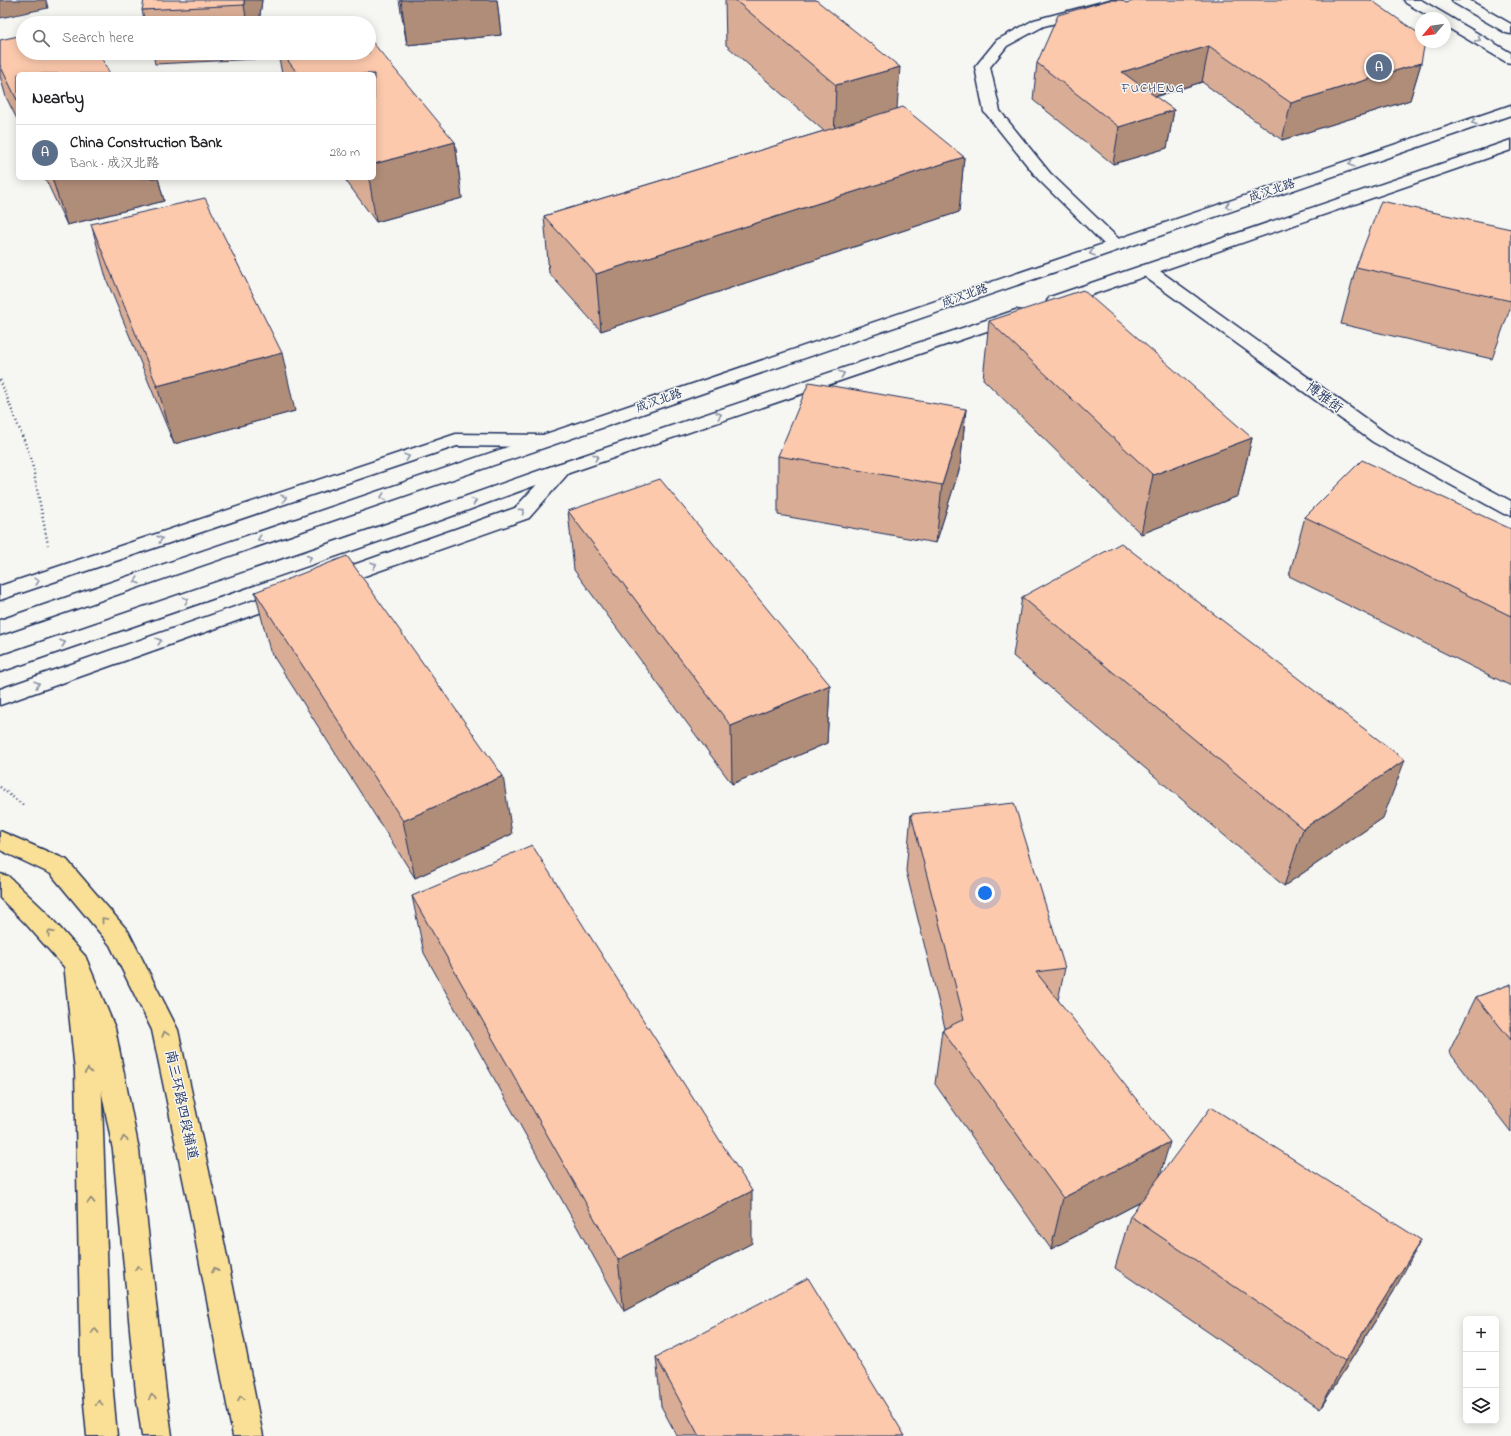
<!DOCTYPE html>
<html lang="en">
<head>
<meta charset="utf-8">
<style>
  :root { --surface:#fff; --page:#f6f6f6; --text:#202124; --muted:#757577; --line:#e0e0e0; --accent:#1f6fb2 }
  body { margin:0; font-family:"Indie Flower","LXGW WenKai TC",sans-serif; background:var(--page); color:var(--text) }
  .controls { position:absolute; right:12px; bottom:12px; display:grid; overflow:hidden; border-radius:6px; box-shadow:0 2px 10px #0003 }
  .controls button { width:36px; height:36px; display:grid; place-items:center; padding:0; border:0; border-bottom:1px solid var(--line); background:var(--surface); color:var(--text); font:20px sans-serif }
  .compass { position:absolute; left:1415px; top:12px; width:36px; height:36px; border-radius:50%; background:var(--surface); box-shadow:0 2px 10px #0003; rotate:241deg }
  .you { position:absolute; left:985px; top:893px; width:14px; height:14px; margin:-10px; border:3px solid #fff; border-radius:50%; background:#1a73e8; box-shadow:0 0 0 6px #1a73e833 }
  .badge { display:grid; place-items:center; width:26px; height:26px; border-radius:50%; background:var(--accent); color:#fff; font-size:13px; font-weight:700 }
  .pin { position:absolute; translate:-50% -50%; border:2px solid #fff; box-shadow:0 1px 4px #0006 }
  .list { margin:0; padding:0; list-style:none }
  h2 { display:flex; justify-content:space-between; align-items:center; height:52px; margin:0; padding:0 16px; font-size:17px }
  h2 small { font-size:13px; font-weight:400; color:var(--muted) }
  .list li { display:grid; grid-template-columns:26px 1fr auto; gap:12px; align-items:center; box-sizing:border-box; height:56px; padding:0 16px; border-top:1px solid var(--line) }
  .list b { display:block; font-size:15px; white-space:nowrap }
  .list p { margin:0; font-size:13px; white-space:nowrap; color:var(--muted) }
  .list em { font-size:13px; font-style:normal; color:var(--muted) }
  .icon { flex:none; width:22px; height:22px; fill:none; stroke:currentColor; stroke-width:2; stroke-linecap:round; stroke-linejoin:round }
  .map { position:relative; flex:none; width:1511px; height:1436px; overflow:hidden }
  .search { position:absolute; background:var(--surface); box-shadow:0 2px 10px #0003; left:16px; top:16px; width:360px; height:44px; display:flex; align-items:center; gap:10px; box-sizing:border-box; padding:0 14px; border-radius:22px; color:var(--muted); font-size:15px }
  .panel { position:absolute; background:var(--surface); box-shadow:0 2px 10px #0003; left:16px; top:72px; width:360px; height:108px; border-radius:6px }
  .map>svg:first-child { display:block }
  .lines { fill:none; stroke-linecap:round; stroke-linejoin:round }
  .minor-casing { stroke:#1b2f5e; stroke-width:3 }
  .tertiary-casing { stroke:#1b2f5e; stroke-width:3 }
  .secondary-casing { stroke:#1b2f5e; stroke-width:3 }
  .primary-casing { stroke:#1b2f5e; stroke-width:3 }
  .trunk-casing { stroke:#1b2f5e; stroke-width:3 }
  .path { stroke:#1b2f5e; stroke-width:2.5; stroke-dasharray:1 3; stroke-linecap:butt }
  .minor { fill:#f6f6f2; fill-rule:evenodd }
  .tertiary { fill:#f6f6f2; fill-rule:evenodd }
  .secondary { fill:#f6f6f2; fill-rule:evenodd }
  .primary { fill:#fadf96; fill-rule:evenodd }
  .trunk { fill:#fadf96; fill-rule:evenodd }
  .wall { fill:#d9ad95; stroke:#1b2f5e }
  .shaded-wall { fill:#b08d79; stroke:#1b2f5e }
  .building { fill:#fcc9ad; stroke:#1b2f5e }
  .oneway { stroke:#8892a8 }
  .oneway2 { stroke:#8a877a }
  .labels { text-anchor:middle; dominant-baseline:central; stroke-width:3; stroke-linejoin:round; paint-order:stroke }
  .far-street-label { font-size:12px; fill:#1b2f5e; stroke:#f6f6f2 }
  .far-quarter-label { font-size:13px; letter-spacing:1px; fill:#1b2f5e; stroke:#f6f6f2 }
  .street-label { font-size:14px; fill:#1b2f5e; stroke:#f6f6f2 }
</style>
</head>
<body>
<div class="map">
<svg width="1511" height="1436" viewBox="0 0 1511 1436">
  <rect width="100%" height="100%" fill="#f6f6f2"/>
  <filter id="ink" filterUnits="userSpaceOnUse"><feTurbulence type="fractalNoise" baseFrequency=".025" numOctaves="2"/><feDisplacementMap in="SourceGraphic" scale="8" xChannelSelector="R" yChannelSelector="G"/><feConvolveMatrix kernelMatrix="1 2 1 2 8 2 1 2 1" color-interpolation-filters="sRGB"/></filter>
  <g filter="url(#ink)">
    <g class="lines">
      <defs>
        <g id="minor">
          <polygon points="1110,0 1134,0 1132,3 1044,26 1007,46 990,67 1000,111 1050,173 1121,241 1123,245 1121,249 1115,250 1109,249 1038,179 987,115 984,112 975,67 997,40 1034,20"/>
          <polygon points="1147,265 1153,266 1387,434 1511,501 1511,515 1504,514 1373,442 1141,274 1138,270 1141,266"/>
        </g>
        <g id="tertiary">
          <polygon points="1404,0 1421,0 1511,53 1511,63 1506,62 1445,26 1445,18 1432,18 1406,3"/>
          <polygon points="1452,0 1469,0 1511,24 1511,34 1506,33 1454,3"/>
          <polygon points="456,434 544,435 551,437 553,441 551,445 544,447 457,446 0,600 0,586"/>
          <polygon points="562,463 569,465 572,469 529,518 336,586 329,588 322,586 319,581 322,576 515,508 555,465"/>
          <polygon points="286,589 293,591 296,596 293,601 0,705 0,689"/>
        </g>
        <g id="secondary">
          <polygon points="1511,105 1511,115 0,635 0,620"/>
          <polygon points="1511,140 1511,150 1062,305 1056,306 1050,305 1047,301 1050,297"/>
          <polygon points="1016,310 1022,311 1025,315 1022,319 569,473 444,519 0,672 0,656 430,509 555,465"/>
        </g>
        <g id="primary">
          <polygon points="0,831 67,860 128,931 178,1030 219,1217 263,1436 233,1436 191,1217 152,1030 110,945 51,874 0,850"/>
          <polygon points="0,874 8,876 44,910 85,956 115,1028 139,1150 166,1393 172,1436 142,1436 136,1393 113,1150 89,1028 66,969 26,924 0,898"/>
        </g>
        <polygon id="trunk" points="76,953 85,956 88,963 101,1071 111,1370 117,1436 87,1436 81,1370 75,1071 64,963 67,956"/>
      </defs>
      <!-- minor casing -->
      <use href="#minor" class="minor-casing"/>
      <!-- tertiary casing -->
      <use href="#tertiary" class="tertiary-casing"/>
      <!-- secondary casing -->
      <use href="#secondary" class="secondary-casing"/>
      <!-- primary casing -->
      <use href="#primary" class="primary-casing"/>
      <!-- trunk casing -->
      <use href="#trunk" class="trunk-casing"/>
      <!-- path -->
      <g class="path">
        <polyline points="0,380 31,458 48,545"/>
        <polyline points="0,787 23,805"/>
      </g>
      <!-- minor -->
      <use href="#minor" class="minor"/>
      <!-- tertiary -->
      <use href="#tertiary" class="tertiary"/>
      <!-- secondary -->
      <use href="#secondary" class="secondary"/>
      <!-- primary -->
      <use href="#primary" class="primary"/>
      <!-- trunk -->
      <use href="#trunk" class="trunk"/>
    </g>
    <!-- wall -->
    <g class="wall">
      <polygon points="262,0 259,23 145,23 142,10"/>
      <polygon points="399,0 497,0 501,35 407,45"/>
      <polygon points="725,0 816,0 897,108 964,157 959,212 601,331 549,273 544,216 824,131 726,45"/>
      <polygon points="1126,3 1421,63 1410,100 1282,140 1202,82 1155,97 1174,110 1167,148 1113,164 1033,100 1037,63"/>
      <polygon points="0,40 18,74 18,121 6,97 0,76"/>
      <polygon points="153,53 255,53 255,59 155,64"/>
      <polygon points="278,53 369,53 455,142 462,198 376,222 344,178 374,178 374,74 282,74"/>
      <polygon points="45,178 158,178 164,201 67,225"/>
      <polygon points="91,224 295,411 174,444 107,281"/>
      <polygon points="1511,229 1511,306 1492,359 1341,324 1356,267"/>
      <polygon points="989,321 1252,438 1238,496 1141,534 983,379"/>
      <polygon points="966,409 960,467 936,543 778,515 778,456"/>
      <polygon points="568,511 830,685 827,743 732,784 574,570"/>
      <polygon points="1305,517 1511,529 1511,686 1289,576"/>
      <polygon points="255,592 512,834 415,878 270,651"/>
      <polygon points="1022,597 1383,818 1284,886 1013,656"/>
      <polygon points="911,814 1065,968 1058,1000 1159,1177 1394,1291 1320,1409 1115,1268 1130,1216 1141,1202 1051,1249 935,1084 942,1030 945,1028 906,871"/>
      <polygon points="412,896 752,1243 624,1311 424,953"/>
      <polygon points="1511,984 1511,1132 1449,1052 1476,997"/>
      <polygon points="656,1357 905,1436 677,1436 661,1406"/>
    </g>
    <!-- shaded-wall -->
    <g class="shaded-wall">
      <polygon points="0,0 46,0 48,8 0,18"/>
      <polygon points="244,0 262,0 259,23 247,23 244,5"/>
      <polygon points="401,0 497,0 501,35 407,45"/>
      <polygon points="1209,46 1202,82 1116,108 1122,72"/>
      <polygon points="254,53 255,53 255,59"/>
      <polygon points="1421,63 1410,100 1282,140 1291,103"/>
      <polygon points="900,67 896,122 834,140 836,85"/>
      <polygon points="1174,110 1167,148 1113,164 1119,127"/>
      <polygon points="455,142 462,198 376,222 369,178 374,178 374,164"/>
      <polygon points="964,157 959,212 601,331 596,274"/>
      <polygon points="52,178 158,178 164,201 67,225"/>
      <polygon points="282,353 295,411 174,444 157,386"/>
      <polygon points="966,409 960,467 936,543 942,485"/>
      <polygon points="1252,438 1238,496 1141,534 1153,475"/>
      <polygon points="830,685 827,743 732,784 731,726"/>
      <polygon points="1405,760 1383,818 1284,886 1303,829"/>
      <polygon points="503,776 512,834 415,878 403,821"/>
      <polygon points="1170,1142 1154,1195 1051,1249 1063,1198"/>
      <polygon points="752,1191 752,1243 624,1311 618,1260"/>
      <polygon points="1421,1240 1394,1291 1320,1409 1345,1361"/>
    </g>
    <!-- building -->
    <g class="building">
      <polygon points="144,0 244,0 244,5 142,10"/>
      <polygon points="735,0 816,0 900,67 836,85"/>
      <polygon points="1109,0 1122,0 1126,3 1138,0 1371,0 1421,35 1421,42 1425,42 1421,63 1291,103 1209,46 1122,72 1174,110 1119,127 1037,63 1058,15"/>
      <polygon points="23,35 23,53 99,53 110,74 18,74 18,102 0,65 0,40"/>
      <polygon points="369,38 455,142 374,164 374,74 298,74 282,53 369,53"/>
      <polygon points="903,107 964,157 596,274 544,216"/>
      <polygon points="205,198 282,353 157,386 91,224"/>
      <polygon points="1381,201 1511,229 1511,301 1356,267"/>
      <polygon points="1083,290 1252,438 1153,475 989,321"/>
      <polygon points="809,382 966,409 942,485 778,456"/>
      <polygon points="1362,460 1511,529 1511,616 1305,517"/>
      <polygon points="660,479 830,685 731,726 568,511"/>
      <polygon points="1121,543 1405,760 1303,829 1022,597"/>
      <polygon points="347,556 503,776 403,821 255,592"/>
      <polygon points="1014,803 1065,968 1036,972 1170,1142 1063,1198 942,1030 964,1019 911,814"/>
      <polygon points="532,845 752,1191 618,1260 412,896"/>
      <polygon points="1511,984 1511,1040 1476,997"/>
      <polygon points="1211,1107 1421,1240 1345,1361 1130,1216"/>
      <polygon points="808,1278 905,1436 699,1436 656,1357"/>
    </g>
    <!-- one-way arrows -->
    <defs><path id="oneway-chevron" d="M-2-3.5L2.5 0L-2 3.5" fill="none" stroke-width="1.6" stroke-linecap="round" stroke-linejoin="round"/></defs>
    <g class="oneway">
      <use href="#oneway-chevron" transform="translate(1478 39) rotate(30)"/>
      <use href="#oneway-chevron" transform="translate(1474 122) rotate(161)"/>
      <use href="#oneway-chevron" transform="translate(1351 164) rotate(161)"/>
      <use href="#oneway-chevron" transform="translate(1228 206) rotate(161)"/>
      <use href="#oneway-chevron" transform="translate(1092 253) rotate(161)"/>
      <use href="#oneway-chevron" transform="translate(842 374) rotate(-19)"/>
      <use href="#oneway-chevron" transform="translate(719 415) rotate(-19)"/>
      <use href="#oneway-chevron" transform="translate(407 457) rotate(-19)"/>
      <use href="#oneway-chevron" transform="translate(596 457) rotate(-19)"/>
      <use href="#oneway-chevron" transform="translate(383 497) rotate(161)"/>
      <use href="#oneway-chevron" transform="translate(284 498) rotate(-19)"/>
      <use href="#oneway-chevron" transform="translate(474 501) rotate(-20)"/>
      <use href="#oneway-chevron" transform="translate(522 511) rotate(-36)"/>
      <use href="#oneway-chevron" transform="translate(160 539) rotate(-19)"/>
      <use href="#oneway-chevron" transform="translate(260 539) rotate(161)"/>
      <use href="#oneway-chevron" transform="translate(309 558) rotate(-19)"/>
      <use href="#oneway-chevron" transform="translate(374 565) rotate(-19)"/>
      <use href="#oneway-chevron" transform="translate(37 581) rotate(-19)"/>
      <use href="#oneway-chevron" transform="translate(137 581) rotate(161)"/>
      <use href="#oneway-chevron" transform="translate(186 600) rotate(-19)"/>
      <use href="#oneway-chevron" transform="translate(159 641) rotate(-19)"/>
      <use href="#oneway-chevron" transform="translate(63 643) rotate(-19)"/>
      <use href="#oneway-chevron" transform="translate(37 684) rotate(-19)"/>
    </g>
    <g class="oneway2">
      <use href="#oneway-chevron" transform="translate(104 920) rotate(-130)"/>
      <use href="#oneway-chevron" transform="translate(50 933) rotate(-132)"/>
      <use href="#oneway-chevron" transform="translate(165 1034) rotate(-106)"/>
      <use href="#oneway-chevron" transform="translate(88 1071) rotate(-94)"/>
      <use href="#oneway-chevron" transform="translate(124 1139) rotate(-101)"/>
      <use href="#oneway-chevron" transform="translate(91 1201) rotate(-92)"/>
      <use href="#oneway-chevron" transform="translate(138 1268) rotate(-96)"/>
      <use href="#oneway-chevron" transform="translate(215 1270) rotate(-101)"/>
      <use href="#oneway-chevron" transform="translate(95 1331) rotate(-92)"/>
      <use href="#oneway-chevron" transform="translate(152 1397) rotate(-98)"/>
      <use href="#oneway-chevron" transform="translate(241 1398) rotate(-101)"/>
      <use href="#oneway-chevron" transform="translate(99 1403) rotate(-95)"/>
    </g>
  </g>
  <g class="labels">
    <!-- far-street labels -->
    <g class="far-street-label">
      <text transform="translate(1272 191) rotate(-19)">成汉北路</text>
      <text transform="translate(965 296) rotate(-19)">成汉北路</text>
      <text transform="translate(659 401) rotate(-19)">成汉北路</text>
    </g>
    <!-- far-quarter labels -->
    <g class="far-quarter-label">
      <text x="1153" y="88">FUCHENG</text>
    </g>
    <!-- street labels -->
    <g class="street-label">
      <text transform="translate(1324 398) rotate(36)">博雅街</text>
      <text transform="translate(181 1105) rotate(78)">南三环路四段辅道</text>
    </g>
  </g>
</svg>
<div class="controls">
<button>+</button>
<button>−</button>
<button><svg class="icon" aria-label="layers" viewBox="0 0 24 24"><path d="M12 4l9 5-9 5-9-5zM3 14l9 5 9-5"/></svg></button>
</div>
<svg class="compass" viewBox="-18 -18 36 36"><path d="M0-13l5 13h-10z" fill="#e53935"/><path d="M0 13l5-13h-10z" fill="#757577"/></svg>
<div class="you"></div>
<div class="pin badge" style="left:1379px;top:67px;background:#5c6f8a">A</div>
<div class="search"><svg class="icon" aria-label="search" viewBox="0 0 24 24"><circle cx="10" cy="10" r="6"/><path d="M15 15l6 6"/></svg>Search here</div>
<section class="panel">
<h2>Nearby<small></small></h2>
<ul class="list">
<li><span class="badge" style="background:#5c6f8a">A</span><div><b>China Construction Bank</b><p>Bank · 成汉北路</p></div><em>280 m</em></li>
</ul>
</section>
</div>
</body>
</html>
